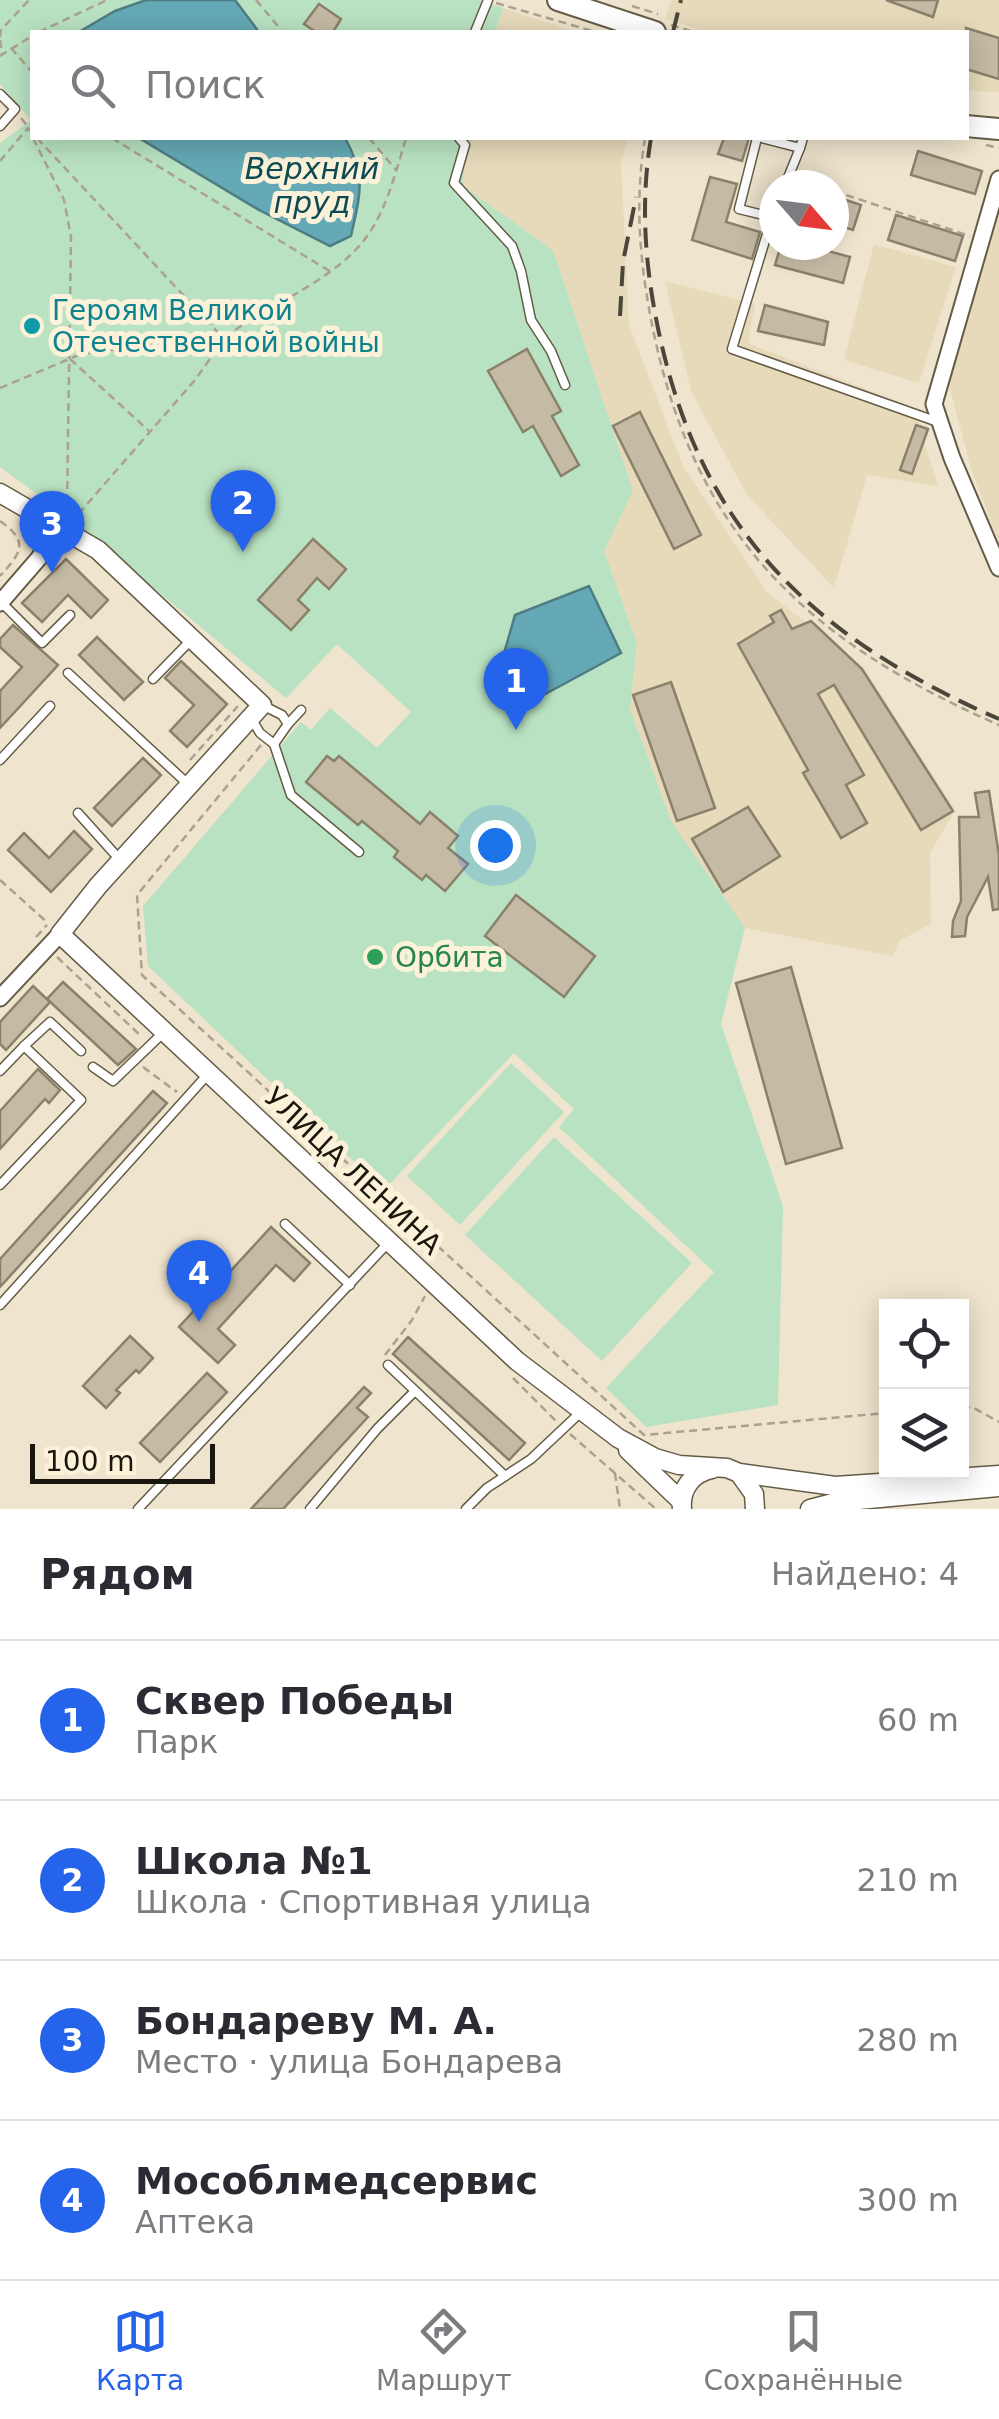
<!DOCTYPE html>
<html lang="ru">
<head>
<meta charset="utf-8">
<style>
  :root { --surface:#fff; --page:#f2f2f3; --text:#2b2b33; --muted:#7c7c81; --line:#e1e1e2; --accent:#2563eb }
  body { margin:0; font-family:"DejaVu Sans",sans-serif; background:var(--page); color:var(--text) }
  .controls { position:absolute; right:30px; bottom:30px; display:grid; overflow:hidden; border-radius:0px; box-shadow:0 5px 25px #0003 }
  .controls button { width:90px; height:90px; display:grid; place-items:center; padding:0; border:0; border-bottom:2px solid var(--line); background:var(--surface); color:var(--text); font:50px sans-serif }
  .compass { position:absolute; left:759px; top:170px; width:90px; height:90px; border-radius:50%; background:var(--surface); box-shadow:0 5px 25px #0003; rotate:118deg }
  .scale { position:absolute; left:30px; bottom:25px; width:185px; box-sizing:border-box; padding-left:10px; border:5px solid #19160d; border-top:0; font-size:28px; line-height:35px; white-space:nowrap; color:#19160d; -webkit-text-stroke:8px #fcf2da; paint-order:stroke }
  .you { position:absolute; left:495px; top:845px; width:35px; height:35px; margin:-25px; border:8px solid #fff; border-radius:50%; background:#1a73e8; box-shadow:0 0 0 15px #1a73e833 }
  .badge { display:grid; place-items:center; width:65px; height:65px; border-radius:50%; background:var(--accent); color:#fff; font-size:32px; font-weight:700 }
  .pin { position:absolute; translate:-50% -82px; filter:drop-shadow(0 2px 5px #0008) }
  .pin::after { content:''; position:absolute; top:52px; width:35px; height:30px; background:inherit; clip-path:polygon(0 0,100% 0,50% 100%) }
  .list { margin:0; padding:0; list-style:none }
  h2 { display:flex; justify-content:space-between; align-items:center; height:130px; margin:0; padding:0 40px; font-size:42px }
  h2 small { font-size:32px; font-weight:400; color:var(--muted) }
  .list li { display:grid; grid-template-columns:65px 1fr auto; gap:30px; align-items:center; box-sizing:border-box; height:160px; padding:0 40px; border-top:2px solid var(--line) }
  .list b { display:block; font-size:38px; white-space:nowrap }
  .list p { margin:0; font-size:32px; white-space:nowrap; color:var(--muted) }
  .list em { font-size:32px; font-style:normal; color:var(--muted) }
  .icon { flex:none; width:55px; height:55px; fill:none; stroke:currentColor; stroke-width:2; stroke-linecap:round; stroke-linejoin:round }
  .map { position:relative; flex:none; width:999px; height:1509px; overflow:hidden }
  .search { position:absolute; background:var(--surface); box-shadow:0 5px 25px #0003; left:30px; right:30px; top:30px; height:110px; display:flex; align-items:center; gap:25px; box-sizing:border-box; padding:0 35px; border-radius:0px; color:var(--muted); font-size:38px }
  .sheet { height:770px; background:var(--surface) }
  nav { display:flex; justify-content:space-around; align-items:center; box-sizing:border-box; height:140px; border-top:2px solid var(--line); background:var(--surface); font-size:28px; color:var(--muted) }
  nav a { display:grid; justify-items:center; gap:5px }
  nav .on { color:var(--accent) }
  .map>svg:first-child { display:block }
  .built { fill:#e7dabb }
  .green { fill:#b9e2c2 }
  .water { fill:#64a9b5; stroke:#4e7d83; stroke-width:2.5 }
  .building { fill:#c5baa4; stroke:#8a816b; stroke-width:2.5 }
  .lines { fill:none; stroke-linecap:round; stroke-linejoin:round }
  .service-casing { stroke:#655c47; stroke-width:11 }
  .minor-casing { stroke:#655c47; stroke-width:19 }
  .tertiary-casing { stroke:#655c47; stroke-width:21 }
  .secondary-casing { stroke:#655c47; stroke-width:24 }
  .path { stroke:#aaa28f; stroke-width:2.5; stroke-dasharray:8 5; stroke-linecap:butt }
  .service { stroke:#fff; stroke-width:8 }
  .minor { stroke:#fff; stroke-width:15 }
  .tertiary { stroke:#fff; stroke-width:18 }
  .secondary { stroke:#fff; stroke-width:20 }
  .rail { stroke:#4b463a; stroke-width:4; stroke-dasharray:20 10; stroke-linecap:butt }
  .culture-dot { fill:#0f9aa8; stroke:#fcf2da; stroke-width:4 }
  .leisure-dot { fill:#2e9e5b; stroke:#fcf2da; stroke-width:4 }
  .labels { text-anchor:middle; dominant-baseline:central; stroke-width:10; stroke-linejoin:round; paint-order:stroke }
  .culture-label { font-size:28px; fill:#0d838f; stroke:#fcf2da; text-anchor:start }
  .leisure-label { font-size:28px; fill:#27864d; stroke:#fcf2da; text-anchor:start }
  .street-label { font-size:28px; fill:#19160d; stroke:#fcf2da }
  .water-label { font-size:30px; font-style:italic; fill:#0c4b54; stroke:#fcf2da }
</style>
</head>
<body>
<div class="map">
<svg width="999" height="1509" viewBox="0 0 999 1509">
  <rect width="100%" height="100%" fill="#efe4cd"/>
  <!-- built -->
  <g class="built">
    <polygon points="671,0 999,0 999,92 967,91 966,32 708,32 665,19"/>
    <polygon points="503,8 576,32 495,32"/>
    <polygon points="466,138 628,138 621,163 629,325 683,466 767,592 864,668 955,810 930,853 931,924 899,941 893,956 745,928 671,821 630,709 637,643 604,551 633,491 553,250 463,186"/>
    <polygon points="995,215 999,217 999,542 970,465 948,381"/>
    <polygon points="874,244 956,267 919,383 844,360"/>
    <polygon points="665,281 755,304 748,343 914,408 938,486 867,475 834,588 747,495 691,391"/>
  </g>
  <!-- green -->
  <g class="green">
    <polygon points="0,0 479,0 503,8 495,32 32,32 32,138 466,138 463,186 553,250 633,491 604,551 637,643 630,709 671,821 745,928 721,1024 783,1206 778,1405 646,1427 606,1388 714,1272 559,1127 574,1109 514,1053 384,1190 148,966 143,906 301,722 311,730 330,708 377,748 411,712 337,644 286,698 67,516 0,467 0,143 31,120 0,84"/>
    <polygon points="511,1063 564,1112 460,1225 407,1176"/>
    <polygon points="554,1137 692,1263 602,1361 465,1235"/>
  </g>
  <!-- water -->
  <g class="water">
    <polygon points="146,0 235,0 259,32 79,32 115,11"/>
    <path d="M 139,138 L 345,138 C 367,177 360,194 351,236 L 330,246 L 259,210 Z"/>
    <polygon points="589,586 621,653 538,698 503,657 515,615"/>
  </g>
  <!-- building -->
  <g class="building">
    <polygon points="886,0 938,0 933,17"/>
    <polygon points="319,4 341,19 333,32 316,32 304,24"/>
    <polygon points="966,28 999,38 999,79 966,69"/>
    <polygon points="724,138 749,138 742,161 718,154"/>
    <polygon points="918,151 982,171 975,194 911,175"/>
    <polygon points="710,177 737,184 726,222 760,232 752,259 692,240"/>
    <polygon points="834,196 861,205 853,230 834,224"/>
    <polygon points="896,215 963,236 955,261 888,240"/>
    <polygon points="781,245 806,245 850,257 843,283 775,265"/>
    <polygon points="765,305 828,322 824,345 758,331"/>
    <polygon points="527,349 561,411 552,416 579,465 561,476 533,426 523,432 488,371"/>
    <polygon points="640,412 701,535 674,549 613,426"/>
    <polygon points="916,425 928,429 912,474 900,470"/>
    <polygon points="313,539 346,569 329,589 317,578 298,600 309,610 291,630 258,600"/>
    <polygon points="66,559 108,600 91,618 68,595 42,622 22,603"/>
    <polygon points="781,610 792,629 811,621 862,669 953,811 921,830 834,685 818,694 864,775 846,785 867,823 841,838 803,773 808,770 738,644 774,622 770,616"/>
    <polygon points="13,625 58,665 0,728 0,691 22,667 0,647 0,639"/>
    <polygon points="97,637 143,682 124,700 79,655"/>
    <polygon points="181,661 227,704 187,747 170,731 194,705 165,678"/>
    <polygon points="671,682 715,808 677,821 633,695"/>
    <polygon points="327,756 334,761 339,756 420,824 430,812 458,836 448,848 468,864 445,891 426,875 422,880 394,857 398,851 362,821 358,825 306,782"/>
    <polygon points="143,758 161,775 112,826 94,808"/>
    <polygon points="989,791 999,855 999,909 993,910 988,877 967,917 965,936 952,937 953,921 961,901 959,817 979,817 975,793"/>
    <polygon points="748,807 780,856 723,892 692,839"/>
    <polygon points="74,831 92,849 51,892 8,850 24,833 49,858"/>
    <polygon points="516,895 595,956 564,997 485,936"/>
    <polygon points="791,967 842,1148 786,1164 736,983"/>
    <polygon points="63,982 136,1049 118,1065 47,999"/>
    <polygon points="33,986 50,1002 6,1050 0,1044 0,1022"/>
    <polygon points="38,1069 60,1090 49,1103 45,1099 0,1149 0,1111"/>
    <polygon points="153,1091 167,1103 0,1287 0,1259"/>
    <polygon points="271,1227 310,1263 294,1281 276,1265 218,1329 235,1345 218,1363 179,1327"/>
    <polygon points="130,1336 153,1358 139,1373 136,1370 116,1390 120,1393 106,1408 83,1386"/>
    <polygon points="408,1337 525,1443 509,1460 393,1354"/>
    <polygon points="207,1373 227,1392 160,1462 140,1443"/>
    <polygon points="364,1387 371,1393 357,1408 368,1417 283,1509 251,1509"/>
  </g>
  <g class="lines">
    <defs>
      <g id="service">
        <polyline points="475,32 488,0"/>
        <polyline points="0,94 15,109 0,126"/>
        <polyline points="459,138 465,145 454,183 512,246 521,271 531,320 551,351 565,385"/>
        <polyline points="757,138 739,209 772,217"/>
        <polyline points="762,138 800,148 803,138"/>
        <polyline points="785,185 800,148"/>
        <polyline points="774,211 732,349 938,422"/>
        <polyline points="1,602 42,643 70,615"/>
        <polyline points="68,673 190,786"/>
        <polyline points="153,679 193,638"/>
        <polyline points="251,718 260,733 274,744 288,724 282,715 264,706"/>
        <polyline points="288,724 301,710"/>
        <polyline points="274,744 291,795 359,852"/>
        <polyline points="0,760 50,706"/>
        <polyline points="78,813 121,861"/>
        <polyline points="24,1046 50,1022 81,1051"/>
        <polyline points="93,1067 113,1081 164,1032"/>
        <polyline points="0,1071 24,1046 81,1100 0,1185"/>
        <polyline points="285,1224 350,1285"/>
        <polyline points="0,1305 209,1073"/>
        <polyline points="388,1365 505,1476"/>
        <polyline points="138,1509 389,1242"/>
        <polyline points="310,1509 377,1429 415,1391"/>
        <polyline points="466,1509 487,1488 531,1459 582,1411"/>
      </g>
      <g id="minor">
        <polyline points="999,179 934,404 952,458 999,568"/>
        <polyline points="0,603 39,558 57,528"/>
        <polyline points="0,998 60,934"/>
      </g>
      <g id="tertiary">
        <polyline points="0,493 98,550 262,705 98,886 60,934 517,1361 618,1438 655,1458 679,1465 727,1468 739,1473 835,1486 999,1475"/>
        <polyline points="628,1450 681,1501"/>
        <polyline points="739,1473 754,1494 755,1509"/>
        <path d="M 682,1509 C 680,1489 692,1473 712,1469"/>
        <polyline points="810,1509 837,1502 999,1487"/>
      </g>
      <g id="secondary">
        <polyline points="558,0 655,32"/>
        <polyline points="966,126 999,129"/>
      </g>
    </defs>
    <!-- service casing -->
    <use href="#service" class="service-casing"/>
    <!-- minor casing -->
    <use href="#minor" class="minor-casing"/>
    <!-- tertiary casing -->
    <use href="#tertiary" class="tertiary-casing"/>
    <!-- secondary casing -->
    <use href="#secondary" class="secondary-casing"/>
    <!-- path -->
    <g class="path">
      <polyline points="256,0 283,32"/>
      <polyline points="496,3 596,32"/>
      <polyline points="632,6 658,14"/>
      <polyline points="671,25 694,32"/>
      <polyline points="39,32 107,0"/>
      <polyline points="0,37 1,30 29,0"/>
      <polyline points="0,40 2,54"/>
      <polyline points="11,48 32,72"/>
      <polyline points="0,56 32,36"/>
      <polyline points="21,118 32,132"/>
      <polyline points="33,138 64,200 71,237 67,506 75,516"/>
      <polyline points="37,138 224,339 195,380 75,518"/>
      <polyline points="112,138 331,272"/>
      <polyline points="369,138 397,171"/>
      <path d="M 645,138 C 634,204 640,268 654,334 C 697,540 812,643 999,725"/>
      <polyline points="986,145 999,148"/>
      <polyline points="0,161 28,128 32,135"/>
      <polyline points="797,179 814,185"/>
      <polyline points="834,191 970,236"/>
      <path d="M 225,338 C 245,321 270,309 292,296 C 372,250 381,225 406,138"/>
      <polyline points="70,359 149,431"/>
      <polyline points="0,388 81,354 220,335"/>
      <path d="M 0,521 C 30,542 21,553 0,576"/>
      <polyline points="261,745 137,895 142,975 644,1435 886,1413"/>
      <polyline points="190,760 238,706"/>
      <polyline points="0,880 48,923"/>
      <polyline points="36,937 47,925"/>
      <polyline points="57,957 142,1037"/>
      <polyline points="143,1067 177,1092"/>
      <polyline points="385,1355 412,1320 425,1296"/>
      <polyline points="513,1378 557,1422"/>
      <polyline points="962,1408 972,1407 999,1422"/>
      <polyline points="570,1434 656,1509"/>
      <polyline points="615,1473 620,1509"/>
    </g>
    <!-- service -->
    <use href="#service" class="service"/>
    <!-- minor -->
    <use href="#minor" class="minor"/>
    <!-- tertiary -->
    <use href="#tertiary" class="tertiary"/>
    <!-- secondary -->
    <use href="#secondary" class="secondary"/>
    <!-- rail -->
    <g class="rail">
      <polyline points="673,32 681,0"/>
      <path d="M 651,138 C 640,203 645,268 659,333 C 702,534 816,639 999,719"/>
      <polyline points="620,316 623,262 636,197"/>
    </g>
  </g>
  <!-- markers -->
  <circle class="culture-dot" cx="32" cy="326" r="10"/>
  <circle class="leisure-dot" cx="375" cy="957" r="10"/>
  <g class="labels">
    <!-- culture labels -->
    <g class="culture-label">
      <text x="52" y="310">Героям Великой<tspan x="52" dy="32">Отечественной войны</tspan></text>
    </g>
    <!-- leisure labels -->
    <g class="leisure-label">
      <text x="395" y="957">Орбита</text>
    </g>
    <!-- street labels -->
    <g class="street-label">
      <text transform="translate(353 1171) rotate(43)">УЛИЦА ЛЕНИНА</text>
    </g>
    <!-- water labels -->
    <g class="water-label">
      <text x="312" y="168">Верхний<tspan x="312" dy="34">пруд</tspan></text>
    </g>
  </g>
</svg>
<div class="controls">
<button><svg class="icon" aria-label="locate" viewBox="0 0 24 24"><circle cx="12" cy="12" r="6"/><path d="M12 2v4M12 18v4M2 12h4M18 12h4"/></svg></button>
<button><svg class="icon" aria-label="layers" viewBox="0 0 24 24"><path d="M12 4l9 5-9 5-9-5zM3 14l9 5 9-5"/></svg></button>
</div>
<svg class="compass" viewBox="-18 -18 36 36"><path d="M0-13l5 13h-10z" fill="#e53935"/><path d="M0 13l5-13h-10z" fill="#7c7c81"/></svg>
<div class="scale">100 m</div>
<div class="you"></div>
<div class="pin badge" style="left:516px;top:730px">1</div>
<div class="pin badge" style="left:243px;top:552px">2</div>
<div class="pin badge" style="left:52px;top:573px">3</div>
<div class="pin badge" style="left:199px;top:1322px">4</div>
<div class="search"><svg class="icon" aria-label="search" viewBox="0 0 24 24"><circle cx="10" cy="10" r="6"/><path d="M15 15l6 6"/></svg>Поиск</div>
</div>
<section class="sheet">
<h2>Рядом<small>Найдено: 4</small></h2>
<ul class="list">
<li><span class="badge">1</span><div><b>Сквер Победы</b><p>Парк</p></div><em>60 m</em></li>
<li><span class="badge">2</span><div><b>Школа №1</b><p>Школа · Спортивная улица</p></div><em>210 m</em></li>
<li><span class="badge">3</span><div><b>Бондареву М. А.</b><p>Место · улица Бондарева</p></div><em>280 m</em></li>
<li><span class="badge">4</span><div><b>Мособлмедсервис</b><p>Аптека</p></div><em>300 m</em></li>
</ul>
</section>
<nav>
<a class="on"><svg class="icon" aria-label="map" viewBox="0 0 24 24"><path d="M3 6l6-2 6 2 6-2v14l-6 2-6-2-6 2zM9 4v14M15 6v14"/></svg>Карта</a>
<a><svg class="icon" aria-label="directions" viewBox="0 0 24 24"><path d="M12 3l9 9-9 9-9-9zM9 14v-3h6M13 9l2 2-2 2"/></svg>Маршрут</a>
<a><svg class="icon" aria-label="saved" viewBox="0 0 24 24"><path d="M7 4h10v16l-5-4-5 4z"/></svg>Сохранённые</a>
</nav>
</body>
</html>
